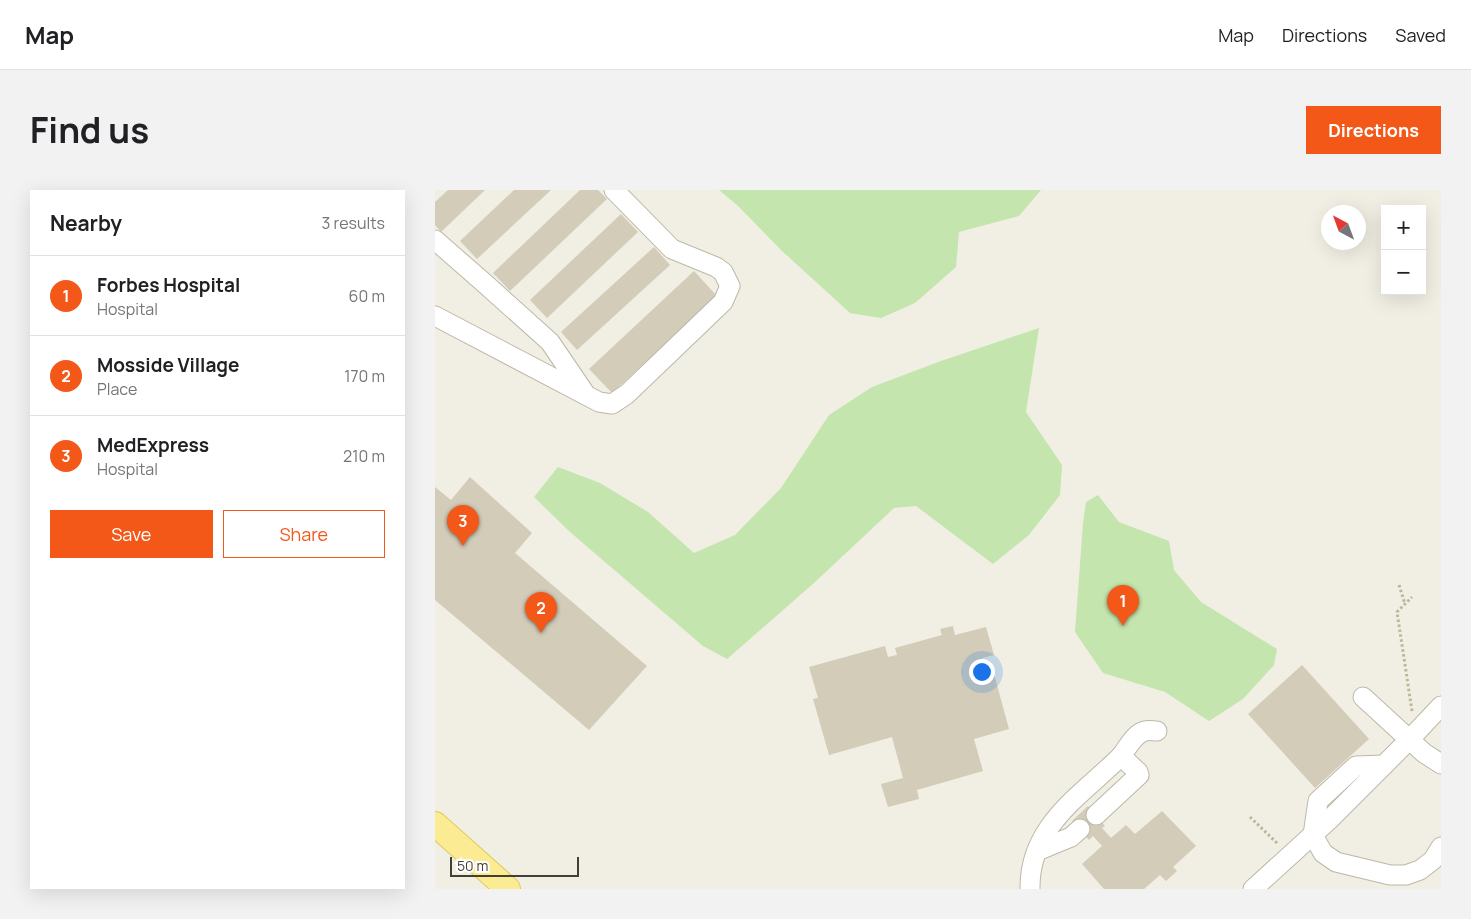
<!DOCTYPE html>
<html lang="en">
<head>
<meta charset="utf-8">
<style>
  :root { --surface:#fff; --page:#f2f2f2; --text:#202124; --muted:#757577; --line:#e0e0e0; --accent:#f35819 }
  body { margin:0; font-family:Manrope,sans-serif; background:var(--page); color:var(--text) }
  .controls { position:absolute; right:15px; top:15px; display:grid; overflow:hidden; border-radius:0px; box-shadow:0 5px 20px #0002 }
  .controls button { width:45px; height:45px; display:grid; place-items:center; padding:0; border:0; border-bottom:1px solid var(--line); background:var(--surface); color:var(--text); font:25px sans-serif }
  .compass { position:absolute; left:886px; top:15px; width:45px; height:45px; border-radius:50%; background:var(--surface); box-shadow:0 5px 20px #0002; rotate:319deg }
  .scale { position:absolute; left:15px; bottom:12px; width:129px; box-sizing:border-box; padding-left:5px; border:2px solid #433f34; border-top:0; font-size:14px; line-height:18px; white-space:nowrap; color:#433f34; -webkit-text-stroke:4px #fff; paint-order:stroke }
  .you { position:absolute; left:546px; top:481px; width:18px; height:18px; margin:-12px; border:4px solid #fff; border-radius:50%; background:#1a73e8; box-shadow:0 0 0 8px #1a73e833 }
  .badge { display:grid; place-items:center; width:32px; height:32px; border-radius:50%; background:var(--accent); color:#fff; font-size:16px; font-weight:700 }
  .pin { position:absolute; translate:-50% -41px; filter:drop-shadow(0 1px 2px #0008) }
  .pin::after { content:''; position:absolute; top:26px; width:18px; height:15px; background:inherit; clip-path:polygon(0 0,100% 0,50% 100%) }
  .list { margin:0; padding:0; list-style:none }
  h2 { display:flex; justify-content:space-between; align-items:center; height:65px; margin:0; padding:0 20px; font-size:21px }
  h2 small { font-size:16px; font-weight:400; color:var(--muted) }
  .list li { display:grid; grid-template-columns:32px 1fr auto; gap:15px; align-items:center; box-sizing:border-box; height:80px; padding:0 20px; border-top:1px solid var(--line) }
  .list b { display:block; font-size:19px; white-space:nowrap }
  .list p { margin:0; font-size:16px; white-space:nowrap; color:var(--muted) }
  .list em { font-size:16px; font-style:normal; color:var(--muted) }
  .actions { display:flex; gap:10px; padding:15px 20px }
  .actions a { flex:1; padding:11px 0; border:1px solid var(--accent); border-radius:0px; text-align:center; font-size:18px; color:var(--accent) }
  .actions .main { background:var(--accent); color:#fff }
  .map { position:relative; flex:none; width:1006px; height:699px; overflow:hidden; border-radius:0px }
  header { display:flex; align-items:center; gap:30px; box-sizing:border-box; height:70px; padding:0 25px; background:var(--surface); border-bottom:1px solid var(--line) }
  header strong { font-size:24px }
  nav { display:flex; gap:28px; margin-inline-start:auto; font-size:18px }
  .intro { display:flex; align-items:center; justify-content:space-between; box-sizing:border-box; height:120px; padding:0 30px }
  h1 { margin:0; font-size:35px }
  .button { padding:12px 22px; border-radius:0px; background:var(--accent); color:#fff; font-size:18px; font-weight:700 }
  main { display:flex; gap:30px; padding:0 30px }
  aside { flex:1; background:var(--surface); border-radius:0px; box-shadow:0 5px 20px #0002 }
  .map>svg:first-child { display:block }
  .green { fill:#c4e5ad }
  .building { fill:#d2ccb9 }
  .lines { fill:none; stroke-linecap:round; stroke-linejoin:round }
  .minor-casing { stroke:#bcb8a7; stroke-width:21 }
  .major-casing { stroke:#dfcb64; stroke-width:26 }
  .path { stroke:#bdb698; stroke-width:3; stroke-dasharray:2.5 2.5; stroke-linecap:butt }
  .minor { stroke:#fff; stroke-width:19 }
  .major { stroke:#fbec93; stroke-width:24 }
</style>
</head>
<body>
<header>
<strong>Map</strong>
<nav><a>Map</a><a>Directions</a><a>Saved</a></nav>
</header>
<div class="intro"><h1>Find us</h1><a class="button">Directions</a></div>
<main>
<aside>
<h2>Nearby<small>3 results</small></h2>
<ul class="list">
<li><span class="badge">1</span><div><b>Forbes Hospital</b><p>Hospital</p></div><em>60 m</em></li>
<li><span class="badge">2</span><div><b>Mosside Village</b><p>Place</p></div><em>170 m</em></li>
<li><span class="badge">3</span><div><b>MedExpress</b><p>Hospital</p></div><em>210 m</em></li>
</ul>
<div class="actions"><a class="main">Save</a><a>Share</a></div>
</aside>
<div class="map">
<svg width="1006" height="699" viewBox="0 0 1006 699">
  <rect width="100%" height="100%" fill="#f1efe3"/>
  <!-- green -->
  <g class="green">
    <polygon points="284,0 606,0 584,26 524,42 521,77 480,113 446,128 415,123 346,60 303,16"/>
    <polygon points="604,138 591,222 627,275 625,305 594,345 558,374 481,316 459,318 379,393 292,469 268,456 135,342 99,307 123,277 165,293 213,322 259,363 300,345 346,298 394,225 437,197 506,171"/>
    <polygon points="663,305 684,332 734,351 739,380 766,412 842,459 839,475 808,509 774,531 730,502 668,483 640,442 648,333 651,312"/>
  </g>
  <!-- building -->
  <g class="building">
    <polygon points="13,0 50,0 6,42 0,35 0,12"/>
    <polygon points="79,0 116,0 42,69 25,51"/>
    <polygon points="145,0 163,0 172,9 75,101 58,83"/>
    <polygon points="186,24 203,42 112,128 95,110"/>
    <polygon points="219,57 235,75 142,160 126,142"/>
    <polygon points="259,81 282,106 177,203 154,179"/>
    <polygon points="35,287 97,343 80,363 212,476 154,540 0,410 0,297 16,310"/>
    <polygon points="518,436 520,445 551,437 559,465 547,468 552,486 559,484 574,539 539,549 548,581 482,600 484,609 453,617 446,594 468,588 457,547 394,565 378,509 383,508 374,477 450,456 453,467 462,465 460,458 507,445 505,439"/>
    <polygon points="867,475 934,549 880,598 813,524"/>
    <polygon points="653,616 670,636 667,638 676,648 691,635 700,644 727,621 761,656 738,677 742,681 731,691 725,685 709,699 669,699 647,674 667,656 658,646 654,650 637,631"/>
  </g>
  <g class="lines">
    <defs>
      <g id="minor">
        <polyline points="0,50 47,91 115,152 149,202"/>
        <polyline points="0,126 164,212 177,214 192,204 288,112 295,96 288,82 281,77 237,59 179,0"/>
        <polyline points="928,507 989,563 1006,574"/>
        <polyline points="949,575 921,576 883,611 878,645 888,663 901,672 955,685 971,685 985,680 998,670 1006,657"/>
        <polyline points="661,625 704,585 703,582 686,566"/>
        <polyline points="602,661 636,647 645,639"/>
        <path d="M 595,699 C 594,637 644,607 684,568 C 692,560 698,544 710,541 C 714,540 718,541 722,541"/>
        <polyline points="818,699 894,630 974,550 1006,516"/>
      </g>
      <polyline id="major" points="0,634 73,699"/>
    </defs>
    <!-- minor casing -->
    <use href="#minor" class="minor-casing"/>
    <!-- major casing -->
    <use href="#major" class="major-casing"/>
    <!-- path -->
    <g class="path">
      <polyline points="964,395 970,414"/>
      <polyline points="977,521 962,422 977,407"/>
      <polyline points="815,627 843,654"/>
    </g>
    <!-- minor -->
    <use href="#minor" class="minor"/>
    <!-- major -->
    <use href="#major" class="major"/>
  </g>
</svg>
<div class="controls">
<button>+</button>
<button>−</button>
</div>
<svg class="compass" viewBox="-18 -18 36 36"><path d="M0-13l5 13h-10z" fill="#e53935"/><path d="M0 13l5-13h-10z" fill="#757577"/></svg>
<div class="scale">50 m</div>
<div class="you"></div>
<div class="pin badge" style="left:688px;top:436px">1</div>
<div class="pin badge" style="left:106px;top:443px">2</div>
<div class="pin badge" style="left:28px;top:356px">3</div>
</div>
</main>
</body>
</html>
